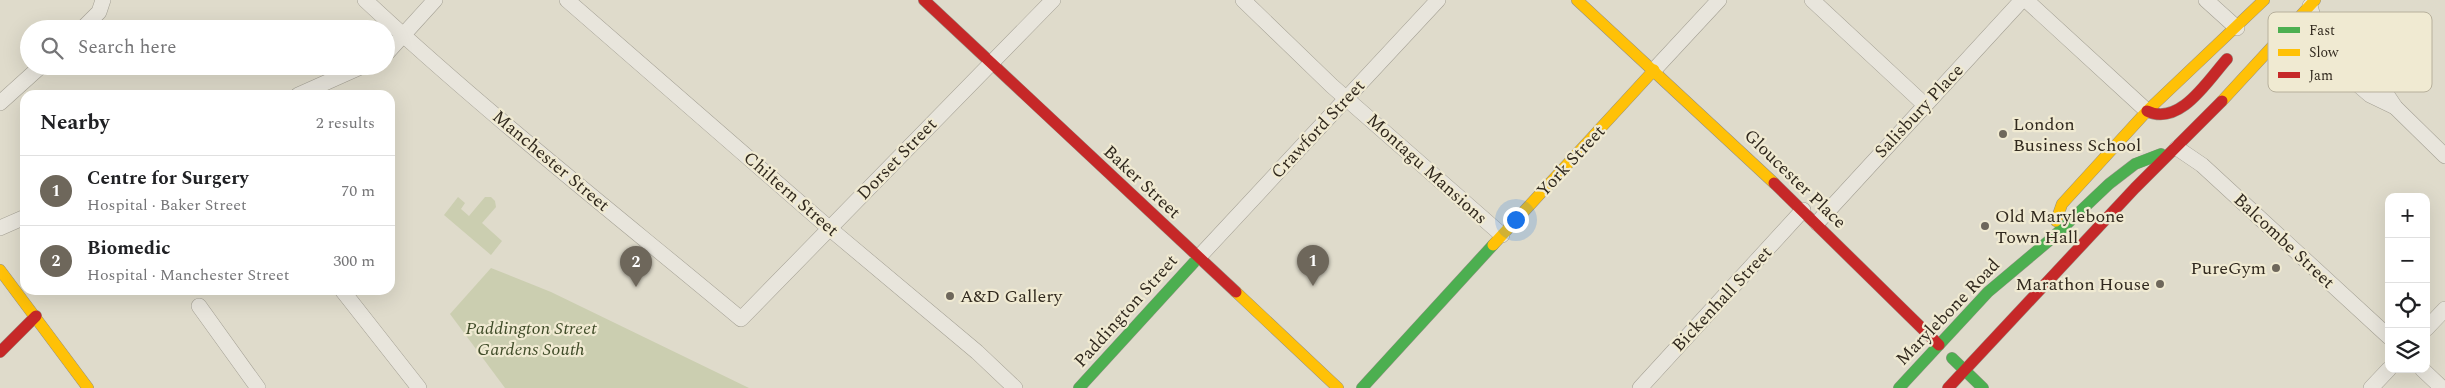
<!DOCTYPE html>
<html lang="en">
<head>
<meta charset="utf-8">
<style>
  :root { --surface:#fff; --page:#f2f2f2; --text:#202124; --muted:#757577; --line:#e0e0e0; --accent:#6e675b }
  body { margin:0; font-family:Spectral,serif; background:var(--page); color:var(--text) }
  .controls { position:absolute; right:15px; bottom:15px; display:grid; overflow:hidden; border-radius:10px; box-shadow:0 5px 20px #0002 }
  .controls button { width:45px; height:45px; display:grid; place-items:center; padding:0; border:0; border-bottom:1px solid var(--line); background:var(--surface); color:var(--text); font:25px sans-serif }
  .you { position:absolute; left:1515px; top:219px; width:18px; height:18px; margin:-12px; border:4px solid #fff; border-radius:50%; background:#1a73e8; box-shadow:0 0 0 8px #1a73e833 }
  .badge { display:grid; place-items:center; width:32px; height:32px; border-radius:50%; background:var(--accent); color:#fff; font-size:16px; font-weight:700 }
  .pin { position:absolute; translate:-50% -41px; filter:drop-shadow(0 1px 2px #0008) }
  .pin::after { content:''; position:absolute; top:26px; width:18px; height:15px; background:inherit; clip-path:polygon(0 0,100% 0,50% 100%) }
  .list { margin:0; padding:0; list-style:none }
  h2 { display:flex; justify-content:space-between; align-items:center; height:65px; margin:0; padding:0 20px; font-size:21px }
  h2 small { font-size:16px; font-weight:400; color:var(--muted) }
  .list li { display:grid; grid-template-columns:32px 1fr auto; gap:15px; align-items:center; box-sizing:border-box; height:70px; padding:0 20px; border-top:1px solid var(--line) }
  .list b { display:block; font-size:19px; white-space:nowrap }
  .list p { margin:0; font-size:16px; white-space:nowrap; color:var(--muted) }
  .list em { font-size:16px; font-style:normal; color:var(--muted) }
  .icon { flex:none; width:28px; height:28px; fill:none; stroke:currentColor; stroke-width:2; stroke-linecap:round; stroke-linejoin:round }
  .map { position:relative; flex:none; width:2445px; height:388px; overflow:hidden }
  .search { position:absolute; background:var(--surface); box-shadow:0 5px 20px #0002; left:20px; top:20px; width:375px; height:55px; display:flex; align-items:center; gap:12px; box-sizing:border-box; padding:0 18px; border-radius:28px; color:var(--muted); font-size:19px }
  .panel { position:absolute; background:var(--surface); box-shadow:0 5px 20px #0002; left:20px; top:90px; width:375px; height:205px; border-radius:15px }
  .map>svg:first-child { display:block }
  .green { fill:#cbceb0 }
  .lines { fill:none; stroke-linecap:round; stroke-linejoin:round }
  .street-casing { stroke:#a4a094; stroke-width:16 }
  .fast-casing { stroke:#949085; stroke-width:12 }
  .slow-casing { stroke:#949085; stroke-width:12 }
  .jam-casing { stroke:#949085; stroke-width:12 }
  .street { stroke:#e8e5dc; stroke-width:15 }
  .fast { stroke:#4caf50; stroke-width:11 }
  .slow { stroke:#ffc107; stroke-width:11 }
  .jam { stroke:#c62828; stroke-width:11 }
  .poi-dot { fill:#6e675b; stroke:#f0ead2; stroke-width:2 }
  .labels { text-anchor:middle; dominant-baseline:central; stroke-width:4.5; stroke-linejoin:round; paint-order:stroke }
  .street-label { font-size:18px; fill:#31291e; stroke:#f0ead2 }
  .poi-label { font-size:18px; fill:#31291e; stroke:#f0ead2; text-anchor:start }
  .park-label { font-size:18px; font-style:italic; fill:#3f4b28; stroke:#f0ead2 }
  .key { fill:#f0ead2; stroke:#b7b09c; stroke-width:1 }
  .key-label { font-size:14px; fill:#31291e }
</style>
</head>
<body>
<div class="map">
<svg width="2445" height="388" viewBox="0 0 2445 388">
  <rect width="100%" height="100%" fill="#dfdbcb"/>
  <!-- green -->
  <g class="green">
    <polygon points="458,197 465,203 461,209 469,216 485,197 491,197 495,201 496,207 482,223 502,241 491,255 444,215"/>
    <polygon points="491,268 551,292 749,388 505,388 450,314"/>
  </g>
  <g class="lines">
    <defs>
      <g id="street">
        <path d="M 365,0 C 485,112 615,214 741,319 L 1053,0"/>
        <polyline points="567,0 829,228 977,352 1015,388"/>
        <polyline points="1243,0 1332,86 1502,235"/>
        <polyline points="1812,0 1925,105"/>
        <polyline points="2026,0 2147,111"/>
        <polyline points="2206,0 2237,28"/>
        <polyline points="2310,6 2314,20 2379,83 2395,107 2445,156"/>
        <polyline points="82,29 99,12 103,0"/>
        <polyline points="2284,36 2298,34 2304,38 2370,95 2395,107"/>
        <polyline points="386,54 435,0"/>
        <polyline points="1654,70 1719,0"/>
        <polyline points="298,95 363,66"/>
        <polyline points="0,103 41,66"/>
        <polyline points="2177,148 2202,165 2389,337"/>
        <polyline points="1817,223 2022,0"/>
        <polyline points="0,228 25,217"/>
        <polyline points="1198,258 1438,0"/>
        <polyline points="342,290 419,388"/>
        <polyline points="199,306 258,388"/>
        <polyline points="2426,329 2445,309"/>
        <polyline points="2422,369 2442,388"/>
        <polyline points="1640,388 1803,210"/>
        <polyline points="2371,388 2389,369"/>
      </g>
      <g id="fast">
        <polyline points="1952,358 1983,388"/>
        <polyline points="1079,388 1198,258"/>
        <polyline points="1362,388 1493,245"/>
        <polyline points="1899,388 1988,292 2051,239 2109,184 2135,164 2161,154"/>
      </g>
      <g id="slow">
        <polyline points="1577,0 1774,183"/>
        <polyline points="2222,101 2315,0"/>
        <polyline points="2056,221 2062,204 2147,111 2264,0"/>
        <polyline points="1493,245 1654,70"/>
        <polyline points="0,270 88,388"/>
        <polyline points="1236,292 1338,388"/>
      </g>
      <g id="jam">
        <polyline points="924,0 1236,292"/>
        <path d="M 2147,111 C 2180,127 2208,80 2227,59"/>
        <polyline points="1774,183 1939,345"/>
        <polyline points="0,352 36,316"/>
        <polyline points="1948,388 2135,188 2222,101"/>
      </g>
    </defs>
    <!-- street casing -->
    <use href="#street" class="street-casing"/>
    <!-- fast casing -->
    <use href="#fast" class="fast-casing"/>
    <!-- slow casing -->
    <use href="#slow" class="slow-casing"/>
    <!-- jam casing -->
    <use href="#jam" class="jam-casing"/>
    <!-- street -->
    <use href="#street" class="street"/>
    <!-- fast -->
    <use href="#fast" class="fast"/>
    <!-- slow -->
    <use href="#slow" class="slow"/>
    <!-- jam -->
    <use href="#jam" class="jam"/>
  </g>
  <!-- markers -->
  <g class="poi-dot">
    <circle cx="2003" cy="134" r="5"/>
    <circle cx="1985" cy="226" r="5"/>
    <circle cx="2276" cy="268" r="5"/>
    <circle cx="2160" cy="284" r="5"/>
    <circle cx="950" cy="296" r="5"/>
  </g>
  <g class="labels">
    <!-- street labels -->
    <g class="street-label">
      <text transform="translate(1919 111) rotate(-47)">Salisbury Place</text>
      <text transform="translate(1318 129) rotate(-47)">Crawford Street</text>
      <text transform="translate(897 159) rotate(-46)">Dorset Street</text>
      <text transform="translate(551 161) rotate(40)">Manchester Street</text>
      <text transform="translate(1571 161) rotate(-47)">York Street</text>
      <text transform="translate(1427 169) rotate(42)">Montagu Mansions</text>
      <text transform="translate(1795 179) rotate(44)">Gloucester Place</text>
      <text transform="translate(1142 182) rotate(43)">Baker Street</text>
      <text transform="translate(791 194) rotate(41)">Chiltern Street</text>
      <text transform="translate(2284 241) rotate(43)">Balcombe Street</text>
      <text transform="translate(1722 299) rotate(-47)">Bickenhall Street</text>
      <text transform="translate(1126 311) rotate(-48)">Paddington Street</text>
      <text transform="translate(1948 312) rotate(-46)">Marylebone Road</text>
    </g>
    <!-- poi labels -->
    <g class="poi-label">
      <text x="2013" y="124">London<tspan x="2013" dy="21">Business School</tspan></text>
      <text x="1995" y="216">Old Marylebone<tspan x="1995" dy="21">Town Hall</tspan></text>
      <text x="2266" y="268" text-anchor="end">PureGym</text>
      <text x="2150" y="284" text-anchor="end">Marathon House</text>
      <text x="960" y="296">A&amp;D Gallery</text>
    </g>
    <!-- park labels -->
    <g class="park-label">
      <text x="531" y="328">Paddington Street<tspan x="531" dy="21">Gardens South</tspan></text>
    </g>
  </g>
  <!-- legend -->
  <rect x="2268" y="12" width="164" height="80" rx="8" class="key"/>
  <rect x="2278" y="27" width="22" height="6" fill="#4caf50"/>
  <rect x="2278" y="49" width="22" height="7" fill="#ffc107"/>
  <rect x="2278" y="72" width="22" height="6" fill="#c62828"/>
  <g class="key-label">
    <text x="2309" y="35">Fast</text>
    <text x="2309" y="57">Slow</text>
    <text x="2309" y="80">Jam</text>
  </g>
</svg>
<div class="controls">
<button>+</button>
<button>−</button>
<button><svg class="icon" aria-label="locate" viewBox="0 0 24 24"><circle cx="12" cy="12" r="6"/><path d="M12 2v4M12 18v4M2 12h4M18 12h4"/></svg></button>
<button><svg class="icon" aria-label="layers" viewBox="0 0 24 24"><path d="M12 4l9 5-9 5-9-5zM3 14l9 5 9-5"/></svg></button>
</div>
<div class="you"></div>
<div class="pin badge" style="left:1313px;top:286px">1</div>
<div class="pin badge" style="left:636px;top:287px">2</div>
<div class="search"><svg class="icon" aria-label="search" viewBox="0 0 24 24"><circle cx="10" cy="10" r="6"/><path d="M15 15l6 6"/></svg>Search here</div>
<section class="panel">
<h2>Nearby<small>2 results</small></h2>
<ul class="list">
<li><span class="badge">1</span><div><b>Centre for Surgery</b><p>Hospital · Baker Street</p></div><em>70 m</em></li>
<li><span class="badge">2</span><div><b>Biomedic</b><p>Hospital · Manchester Street</p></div><em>300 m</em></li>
</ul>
</section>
</div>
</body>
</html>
